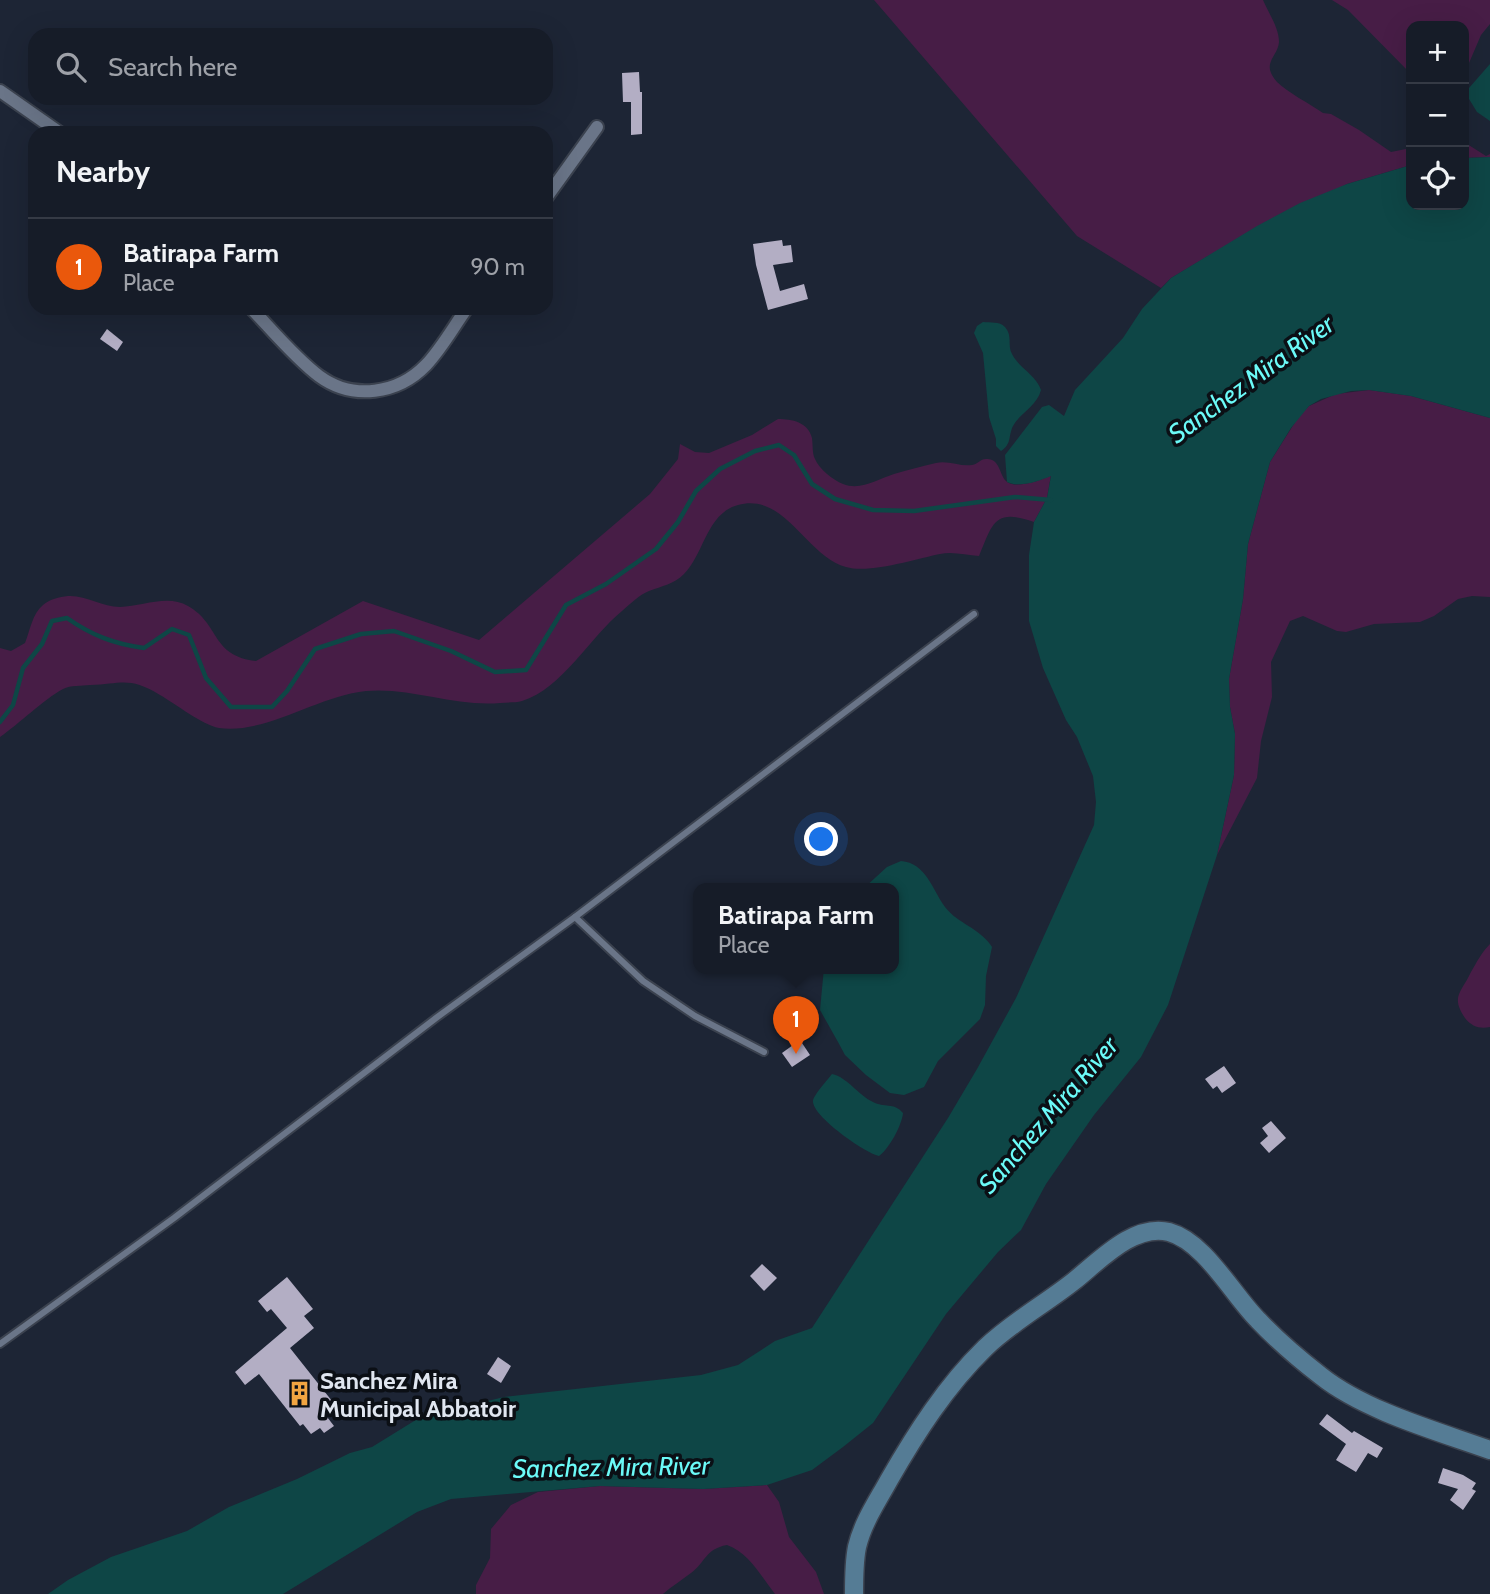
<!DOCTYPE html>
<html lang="en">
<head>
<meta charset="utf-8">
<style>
  :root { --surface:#161c28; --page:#232934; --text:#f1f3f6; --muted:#9ea1a8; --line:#353a45; --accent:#ea580c }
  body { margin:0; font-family:Cabin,sans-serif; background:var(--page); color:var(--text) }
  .controls { position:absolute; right:21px; top:21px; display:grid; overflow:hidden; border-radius:14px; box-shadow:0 7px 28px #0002 }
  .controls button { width:63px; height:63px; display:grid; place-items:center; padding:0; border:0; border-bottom:2px solid var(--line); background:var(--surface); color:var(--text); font:35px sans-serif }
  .you { position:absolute; left:822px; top:840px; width:24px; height:24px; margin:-18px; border:5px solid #fff; border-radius:50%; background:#1a73e8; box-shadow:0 0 0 10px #1a73e833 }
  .badge { display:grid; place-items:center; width:46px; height:46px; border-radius:50%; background:var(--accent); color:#fff; font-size:23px; font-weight:700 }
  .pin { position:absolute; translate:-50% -58px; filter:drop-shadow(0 2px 4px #0008) }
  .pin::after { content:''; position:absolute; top:37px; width:24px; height:21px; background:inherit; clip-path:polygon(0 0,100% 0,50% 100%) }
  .popup { position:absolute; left:693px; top:883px; width:206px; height:91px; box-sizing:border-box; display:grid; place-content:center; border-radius:14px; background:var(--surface); filter:drop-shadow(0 2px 5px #0005); font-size:23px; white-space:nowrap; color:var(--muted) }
  .popup b { font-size:26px; color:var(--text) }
  .popup::after { content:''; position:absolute; left:50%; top:100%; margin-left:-14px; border:14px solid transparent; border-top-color:var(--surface) }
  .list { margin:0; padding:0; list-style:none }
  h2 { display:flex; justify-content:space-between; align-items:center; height:91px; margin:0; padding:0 28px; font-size:30px }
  h2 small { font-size:23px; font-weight:400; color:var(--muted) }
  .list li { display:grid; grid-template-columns:46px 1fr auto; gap:21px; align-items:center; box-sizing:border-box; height:98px; padding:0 28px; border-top:2px solid var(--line) }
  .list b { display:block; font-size:26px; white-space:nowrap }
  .list p { margin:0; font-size:23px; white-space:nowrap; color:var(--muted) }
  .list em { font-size:23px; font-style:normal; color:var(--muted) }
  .icon { flex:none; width:38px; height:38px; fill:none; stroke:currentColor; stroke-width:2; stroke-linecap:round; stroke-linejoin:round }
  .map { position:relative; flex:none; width:1490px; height:1594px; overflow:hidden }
  .search { position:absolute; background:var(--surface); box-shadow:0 7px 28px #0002; left:28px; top:28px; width:525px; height:77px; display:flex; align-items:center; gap:18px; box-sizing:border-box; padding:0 24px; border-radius:21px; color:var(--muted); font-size:26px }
  .panel { position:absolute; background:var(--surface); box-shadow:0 7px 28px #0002; left:28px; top:126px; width:525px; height:189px; border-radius:21px }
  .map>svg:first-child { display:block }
  .green { fill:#471d46 }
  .water { fill:#0e4646 }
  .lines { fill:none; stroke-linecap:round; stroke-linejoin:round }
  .stream { stroke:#0e4646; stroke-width:4.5 }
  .building { fill:#b3aec4 }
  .lane-casing { stroke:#3b424f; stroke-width:10 }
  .street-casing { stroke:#3b424f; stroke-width:16 }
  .secondary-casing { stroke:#3b424f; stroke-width:21 }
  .lane { stroke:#6a7588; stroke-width:6 }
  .street { stroke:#6a7588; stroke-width:12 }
  .secondary { stroke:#557c95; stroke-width:18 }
  .labels { text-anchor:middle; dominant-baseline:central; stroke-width:7; stroke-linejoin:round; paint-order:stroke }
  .poi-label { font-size:24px; font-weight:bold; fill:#e0e6f0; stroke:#0b0f15; text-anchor:start }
  .water-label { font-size:26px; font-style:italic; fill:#6bfaf8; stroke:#0b0f15 }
</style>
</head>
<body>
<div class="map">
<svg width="1490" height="1594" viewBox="0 0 1490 1594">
  <rect width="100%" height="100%" fill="#1d2535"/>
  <!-- green -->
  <g class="green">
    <path d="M 874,0 L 1263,0 C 1268,12 1279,28 1279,42 C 1278,57 1260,63 1277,82 C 1287,92 1310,104 1323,113 L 1331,114 L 1359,130 L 1391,152 L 1411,148 L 1411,165 L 1347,184 L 1210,255 L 1171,278 L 1161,288 L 1077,236 Z"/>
    <polygon points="1332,0 1490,0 1490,24 1481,35 1469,63 1464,68 1464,26 1411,26 1411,74 1348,10"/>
    <polygon points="1464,142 1486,156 1490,154 1490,157 1464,158"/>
    <polygon points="1369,390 1411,396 1490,418 1490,597 1472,596 1458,599 1434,616 1420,622 1374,624 1346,632 1337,631 1303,616 1290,621 1271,662 1272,697 1261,741 1257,778 1217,855 1234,775 1235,734 1230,707 1229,679 1243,599 1248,544 1270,462 1299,416 1309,406 1336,394"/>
    <path d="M 778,419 C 792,419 808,422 812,438 C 813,445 812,453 815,459 C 819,469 833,480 843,484 C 861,491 878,479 894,474 C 908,470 922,466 936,463 C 948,460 961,467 972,465 C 978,464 980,459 986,459 C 1000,458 999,474 1006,481 C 1015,490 1042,480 1051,475 L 1047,498 L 1034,522 C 994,508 993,523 979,556 C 966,555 952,551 940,554 C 915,559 870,574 846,567 C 806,556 785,492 738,505 C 707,513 704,554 684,574 C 674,584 662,586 649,591 C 639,595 630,604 622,611 C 590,637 562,689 522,701 C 516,703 507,702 500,703 C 455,707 411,687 366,691 C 317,696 268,734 219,728 C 202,725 176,704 160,695 C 129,676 122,684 90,685 C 81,686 71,685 63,689 C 44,699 19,724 0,737 L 0,648 L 11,651 L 25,643 C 30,631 32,614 43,605 C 50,599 59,597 68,596 C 86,595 102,607 120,607 C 143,606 168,594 188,606 C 220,624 211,656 256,661 L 363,601 L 479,640 L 650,494 L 678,459 L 680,444 L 695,452 L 709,453 L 752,435 Z"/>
    <path d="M 1490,944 L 1490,1027 C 1480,1029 1472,1027 1465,1018 C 1450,996 1462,992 1471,972 C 1477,962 1481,953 1490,944 Z"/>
    <path d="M 767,1485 L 779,1502 L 789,1537 L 816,1572 L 824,1594 L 775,1594 C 761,1576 749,1553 727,1545 C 705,1549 706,1562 691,1573 C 682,1580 672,1586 663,1594 L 476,1594 L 476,1585 L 490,1558 L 491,1529 L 511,1505 L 538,1492 L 600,1486 L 703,1489 Z"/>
  </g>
  <!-- water -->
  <g class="water">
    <polygon points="1490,64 1490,121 1477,112 1466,94 1469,88"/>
    <path d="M 1490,157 L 1490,418 L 1411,396 L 1369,390 L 1351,391 L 1321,399 L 1309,406 L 1291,428 L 1270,462 L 1248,544 L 1243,599 L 1229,679 L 1230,707 L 1235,734 L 1234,775 L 1217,855 L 1168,1005 L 1141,1057 L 1094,1115 L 1046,1184 L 1021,1230 L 998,1252 L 946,1314 L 873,1423 L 843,1447 L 812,1470 L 767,1485 L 703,1489 L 600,1486 L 451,1499 L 417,1512 L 283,1594 L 48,1594 L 68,1580 L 111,1557 L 187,1531 L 229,1507 L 297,1479 L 350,1453 L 372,1447 L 419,1418 L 504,1397 L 701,1375 L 738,1365 L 775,1341 L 812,1328 L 948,1118 L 977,1069 L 1016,998 L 1094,825 L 1096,802 L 1093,776 L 1077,737 L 1066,720 L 1043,668 L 1029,621 L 1029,555 L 1034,522 L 1047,498 L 1051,476 C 1039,481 1020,488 1007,482 L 1005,455 L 1042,407 L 1049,405 L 1064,416 L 1075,390 L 1123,338 L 1142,309 L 1171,278 L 1257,226 L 1300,203 L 1347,184 L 1411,165 L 1411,205 L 1464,205 L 1464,158 Z"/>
    <path d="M 983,322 C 991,323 999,321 1005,327 C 1013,336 1007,345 1012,354 C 1019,368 1036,375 1041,390 C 1037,406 1021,412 1013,426 C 1008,436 1012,444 1001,451 L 996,446 L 996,439 L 989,417 L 983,353 L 974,333 L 977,326 Z"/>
    <path d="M 901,861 C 926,863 932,889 945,907 C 958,924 980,928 992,947 L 986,976 L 985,1005 L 980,1019 L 938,1061 L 924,1087 L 904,1095 L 890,1093 L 866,1075 L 845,1055 L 838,1042 L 820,1010 L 824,968 L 894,968 L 894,888 L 864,888 L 887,867 Z"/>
    <path d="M 832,1074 C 847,1077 858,1095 873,1102 C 884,1108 894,1102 903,1113 C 902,1125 889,1149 879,1156 C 865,1153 812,1116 813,1101 C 813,1096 828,1079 832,1074 Z"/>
  </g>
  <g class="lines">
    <!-- stream -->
    <path class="stream" d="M 0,722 L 13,705 L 23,668 L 42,644 L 52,621 L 67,618 C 91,635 114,644 144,648 L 172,629 L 189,635 L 206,678 L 231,707 L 272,707 L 287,691 L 315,649 L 361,634 L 394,631 L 451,651 L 495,672 L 526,670 L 566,605 L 606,584 L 656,549 L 678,522 L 696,491 L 720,469 L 755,451 L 779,445 L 794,455 L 812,484 L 835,499 L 873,510 L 914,511 L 1015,497 L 1051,500"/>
  </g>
  <!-- building -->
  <g class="building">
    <polygon points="639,72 640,92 642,92 642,134 631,135 631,102 623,102 622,73"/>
    <polygon points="782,240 783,246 791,245 793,262 773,265 780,291 804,284 808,299 768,310 756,265 753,244"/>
    <polygon points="107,329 123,342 117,351 100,339"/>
    <polygon points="800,1040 810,1055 792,1067 782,1053"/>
    <polygon points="1224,1066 1236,1083 1222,1093 1217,1086 1213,1089 1205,1079"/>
    <polygon points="1271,1121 1286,1138 1269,1153 1260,1143 1268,1136 1262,1128"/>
    <polygon points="762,1264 777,1278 764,1291 750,1276"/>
    <polygon points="287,1277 313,1309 304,1316 314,1328 290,1348 332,1401 321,1409 334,1426 324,1433 320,1428 311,1434 303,1424 300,1426 259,1374 245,1385 235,1372 287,1328 271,1309 267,1312 258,1301"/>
    <polygon points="498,1357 511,1366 501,1383 487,1374"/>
    <polygon points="1327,1414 1352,1433 1354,1431 1383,1448 1377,1458 1368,1453 1356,1472 1336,1460 1346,1444 1319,1424"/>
    <polygon points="1443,1468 1463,1475 1476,1483 1472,1489 1476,1491 1463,1510 1450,1500 1458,1489 1438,1483"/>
  </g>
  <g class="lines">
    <defs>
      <g id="lane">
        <polyline points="575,917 643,981 695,1016 764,1052"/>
        <polyline points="0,1344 174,1218 436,1018 575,917 974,614"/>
      </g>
      <g id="street">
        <polyline points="0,91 60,133"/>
        <polyline points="546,198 597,127"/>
        <path d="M 251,308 C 271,329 296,359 319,376 C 353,401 398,394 426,365 C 442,348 454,326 467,308"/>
      </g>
      <path id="secondary" d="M 854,1594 C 854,1578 854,1562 857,1547 C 863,1522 877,1502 889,1480 C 916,1433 946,1386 985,1348 C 1012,1322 1045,1304 1074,1281 C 1099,1261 1134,1223 1169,1232 C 1205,1242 1232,1294 1258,1320 C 1277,1340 1299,1359 1321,1376 C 1365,1411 1437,1431 1490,1450"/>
    </defs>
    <!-- lane casing -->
    <use href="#lane" class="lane-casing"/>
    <!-- street casing -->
    <use href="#street" class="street-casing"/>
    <!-- secondary casing -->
    <use href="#secondary" class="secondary-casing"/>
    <!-- lane -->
    <use href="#lane" class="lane"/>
    <!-- street -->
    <use href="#street" class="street"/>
    <!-- secondary -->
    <use href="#secondary" class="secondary"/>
  </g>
  <!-- icons -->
  <defs>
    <symbol id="building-bare" viewBox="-9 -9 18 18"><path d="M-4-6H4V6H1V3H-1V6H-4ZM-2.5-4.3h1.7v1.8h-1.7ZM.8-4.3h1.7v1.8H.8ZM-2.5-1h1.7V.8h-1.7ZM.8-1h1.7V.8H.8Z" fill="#f2a541" stroke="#0b0f15" stroke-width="2.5" paint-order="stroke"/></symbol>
  </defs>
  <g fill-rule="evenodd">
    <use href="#building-bare" x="282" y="1376" width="35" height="35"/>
  </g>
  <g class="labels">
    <!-- poi labels -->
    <g class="poi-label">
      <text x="320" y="1380">Sanchez Mira<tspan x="320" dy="28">Municipal Abbatoir</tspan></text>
    </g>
    <!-- water labels -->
    <g class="water-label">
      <text transform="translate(1251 379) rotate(-36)">Sanchez Mira River</text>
      <text transform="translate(1048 1115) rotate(-49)">Sanchez Mira River</text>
      <text transform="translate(611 1467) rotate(-1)">Sanchez Mira River</text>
    </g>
  </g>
</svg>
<div class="controls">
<button>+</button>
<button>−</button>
<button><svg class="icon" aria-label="locate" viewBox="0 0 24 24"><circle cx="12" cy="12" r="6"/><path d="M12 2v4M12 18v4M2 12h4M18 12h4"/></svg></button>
</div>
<div class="you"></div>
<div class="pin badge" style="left:796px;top:1054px">1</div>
<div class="popup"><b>Batirapa Farm</b>Place</div>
<div class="search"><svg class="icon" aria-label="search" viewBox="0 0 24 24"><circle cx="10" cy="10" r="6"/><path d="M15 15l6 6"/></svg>Search here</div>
<section class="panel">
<h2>Nearby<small></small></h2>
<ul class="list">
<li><span class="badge">1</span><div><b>Batirapa Farm</b><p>Place</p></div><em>90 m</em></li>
</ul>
</section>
</div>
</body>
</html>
